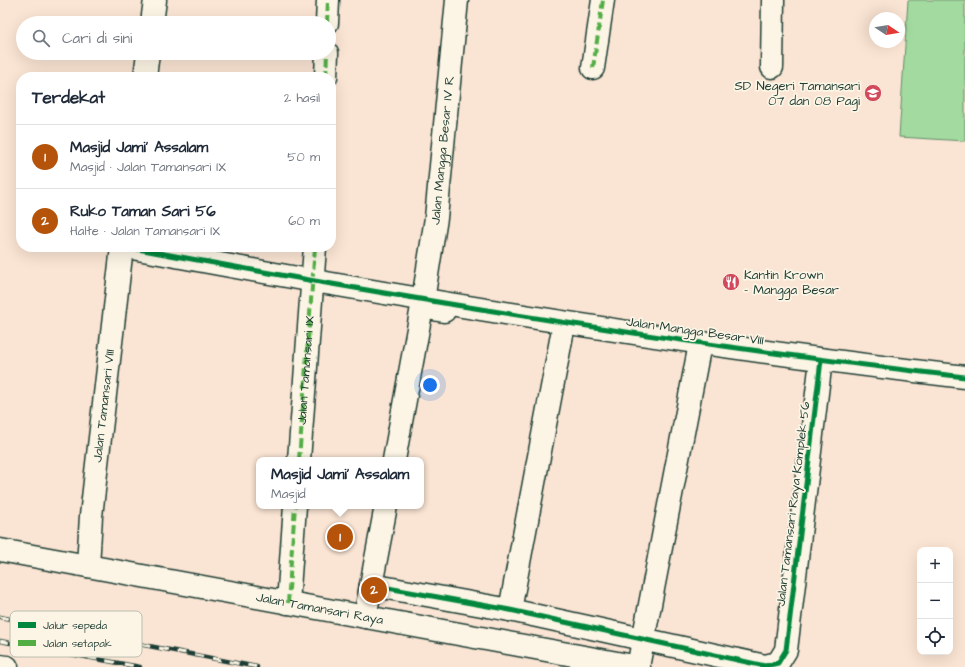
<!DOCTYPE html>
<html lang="id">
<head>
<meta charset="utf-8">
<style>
  :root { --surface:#fff; --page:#f2f2f3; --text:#1f2937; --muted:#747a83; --line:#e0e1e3; --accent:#b45309 }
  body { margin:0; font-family:"Architects Daughter",sans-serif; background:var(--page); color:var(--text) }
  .controls { position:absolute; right:12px; bottom:12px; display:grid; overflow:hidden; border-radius:8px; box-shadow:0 4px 16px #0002 }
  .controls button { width:36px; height:36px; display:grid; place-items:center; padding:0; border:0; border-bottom:1px solid var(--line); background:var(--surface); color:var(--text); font:20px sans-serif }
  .compass { position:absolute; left:869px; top:12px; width:36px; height:36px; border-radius:50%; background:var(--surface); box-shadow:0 4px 16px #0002; rotate:102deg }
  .you { position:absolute; left:430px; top:385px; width:14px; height:14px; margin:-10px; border:3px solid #fff; border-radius:50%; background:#1a73e8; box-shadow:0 0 0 6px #1a73e833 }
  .badge { display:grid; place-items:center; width:26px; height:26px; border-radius:50%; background:var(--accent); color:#fff; font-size:13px; font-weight:700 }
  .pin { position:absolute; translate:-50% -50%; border:2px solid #fff; box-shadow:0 1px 4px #0006 }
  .popup { position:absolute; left:256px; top:457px; width:168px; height:52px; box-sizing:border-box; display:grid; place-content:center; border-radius:8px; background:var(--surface); filter:drop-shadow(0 1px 3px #0005); font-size:13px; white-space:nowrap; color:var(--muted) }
  .popup b { font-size:15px; color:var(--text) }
  .popup::after { content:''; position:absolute; left:50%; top:100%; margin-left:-8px; border:8px solid transparent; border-top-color:var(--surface) }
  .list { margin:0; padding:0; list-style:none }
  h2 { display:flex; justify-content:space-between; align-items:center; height:52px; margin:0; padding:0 16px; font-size:17px }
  h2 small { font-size:13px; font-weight:400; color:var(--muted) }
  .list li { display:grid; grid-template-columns:26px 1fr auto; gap:12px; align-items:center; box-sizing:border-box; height:64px; padding:0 16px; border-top:1px solid var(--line) }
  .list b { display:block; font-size:15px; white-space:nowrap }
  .list p { margin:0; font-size:13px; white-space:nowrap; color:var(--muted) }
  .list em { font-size:13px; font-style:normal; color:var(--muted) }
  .icon { flex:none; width:22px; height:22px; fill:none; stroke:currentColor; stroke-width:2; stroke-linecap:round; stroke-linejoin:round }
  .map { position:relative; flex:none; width:965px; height:667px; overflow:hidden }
  .search { position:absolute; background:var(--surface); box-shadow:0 4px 16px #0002; left:16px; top:16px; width:320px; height:44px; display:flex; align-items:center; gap:10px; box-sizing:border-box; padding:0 14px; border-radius:22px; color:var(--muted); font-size:15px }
  .panel { position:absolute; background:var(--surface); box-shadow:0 4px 16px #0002; left:16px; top:72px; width:320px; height:180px; border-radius:16px }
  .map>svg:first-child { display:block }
  .green { fill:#a3da9f; stroke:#618c6a }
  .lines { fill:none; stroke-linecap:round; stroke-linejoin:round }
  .minor-casing { stroke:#1f3d34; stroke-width:25 }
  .tertiary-casing { stroke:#1f3d34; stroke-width:25 }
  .minor { stroke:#fcf5e5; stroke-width:22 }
  .tertiary { stroke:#fcf5e5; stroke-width:22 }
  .rail-casing { stroke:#1f3d34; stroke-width:4.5 }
  .rail { stroke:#fcf5e5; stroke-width:3; stroke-dasharray:9; stroke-linecap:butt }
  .quiet { stroke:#52ad45; stroke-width:4; stroke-dasharray:8 4; stroke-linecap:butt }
  .cycleway-casing { stroke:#fcf5e5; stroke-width:8 }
  .cycleway { stroke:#00873e; stroke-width:5 }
  .labels { text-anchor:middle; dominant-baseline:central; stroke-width:3.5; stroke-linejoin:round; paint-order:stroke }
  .poi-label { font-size:13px; fill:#1f3d34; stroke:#fcf5e5; text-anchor:end }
  .street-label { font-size:13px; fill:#1f3d34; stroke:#fcf5e5 }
  .key { fill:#fcf5e5; stroke:#babeb0; stroke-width:1 }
  .key-label { font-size:11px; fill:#1f3d34 }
</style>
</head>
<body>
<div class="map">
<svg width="965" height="667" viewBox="0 0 965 667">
  <rect width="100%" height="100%" fill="#fae4d3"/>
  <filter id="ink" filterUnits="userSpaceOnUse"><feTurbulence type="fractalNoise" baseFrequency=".025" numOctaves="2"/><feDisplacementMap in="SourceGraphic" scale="8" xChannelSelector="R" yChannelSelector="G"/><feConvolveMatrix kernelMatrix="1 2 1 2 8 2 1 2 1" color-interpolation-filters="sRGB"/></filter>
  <g filter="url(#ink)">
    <!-- green -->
    <polygon class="green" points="908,0 965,0 965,141 899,137"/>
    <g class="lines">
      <defs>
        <g id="minor">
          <polyline points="152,23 155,0"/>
          <polyline points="327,23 328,0"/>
          <polyline points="772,67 773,0"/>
          <polyline points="593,68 603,0"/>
          <polyline points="145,77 148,53"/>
          <polyline points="326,77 327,53"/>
          <path d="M 127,247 C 405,299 684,345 965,377"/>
          <path id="s1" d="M 423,300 L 436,218 L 457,0"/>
          <polyline points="299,460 315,247"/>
          <polyline points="394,460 422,307 444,311"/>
          <path id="s2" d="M 88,566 L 91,516 L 122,247"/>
          <polyline points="371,585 510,610 765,666 778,663 786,650 821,360"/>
          <polyline points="288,603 295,506"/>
          <polyline points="510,610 564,324"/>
          <polyline points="365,617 386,506"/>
          <polyline points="638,667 700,344"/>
        </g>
        <g id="tertiary">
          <path id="s3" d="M 0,550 L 639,667"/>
          <polyline points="0,666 7,667"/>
        </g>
      </defs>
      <!-- minor casing -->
      <use href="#minor" class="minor-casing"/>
      <!-- tertiary casing -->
      <use href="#tertiary" class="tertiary-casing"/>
      <!-- minor -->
      <use href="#minor" class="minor"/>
      <!-- tertiary -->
      <use href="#tertiary" class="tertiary"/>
      <defs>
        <g id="rail">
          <polyline points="0,617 257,667"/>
          <polyline points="0,641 140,667"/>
        </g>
      </defs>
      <!-- rail casing -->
      <use href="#rail" class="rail-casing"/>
      <!-- rail -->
      <use href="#rail" class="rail"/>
      <!-- quiet -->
      <g class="quiet">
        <polyline points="327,23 328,0"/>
        <polyline points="593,68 603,0"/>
        <polyline points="326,77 327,53"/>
        <path id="s4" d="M 299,460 L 315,247"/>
        <polyline points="288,603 295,506"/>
      </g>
      <defs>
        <g id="cycleway">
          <path d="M 127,247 C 405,299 684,345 965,377"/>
          <polyline points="371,585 510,610 765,666 778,663 786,650 821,360"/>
        </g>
      </defs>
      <!-- cycleway casing -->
      <use href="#cycleway" class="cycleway-casing"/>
      <!-- cycleway -->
      <use href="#cycleway" class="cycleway"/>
    </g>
  </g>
  <!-- icons -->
  <defs>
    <symbol id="school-disc" viewBox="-11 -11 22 22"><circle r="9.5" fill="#d1495b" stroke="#fcf5e5"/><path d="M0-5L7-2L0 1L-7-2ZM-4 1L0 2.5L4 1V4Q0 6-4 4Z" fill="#fff"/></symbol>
    <symbol id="restaurant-disc" viewBox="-11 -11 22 22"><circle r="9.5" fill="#d1495b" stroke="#fcf5e5"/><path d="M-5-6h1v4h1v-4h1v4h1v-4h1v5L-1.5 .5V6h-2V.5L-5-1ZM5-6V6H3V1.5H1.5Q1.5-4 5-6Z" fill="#fff"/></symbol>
  </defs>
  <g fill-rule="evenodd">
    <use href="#school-disc" x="863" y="83" width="20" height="20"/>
    <use href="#restaurant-disc" x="721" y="272" width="20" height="20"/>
  </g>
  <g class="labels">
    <!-- poi labels -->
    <g class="poi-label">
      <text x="860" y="86">SD Negeri Tamansari<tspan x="860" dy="15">07 dan 08 Pagi</tspan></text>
      <text x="744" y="275" text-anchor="start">Kantin Krown<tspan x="744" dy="15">- Mangga Besar</tspan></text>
    </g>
    <!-- street labels -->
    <g class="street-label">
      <text stroke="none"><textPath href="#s1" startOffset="151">Jalan Mangga Besar IV R</textPath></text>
      <text transform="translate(695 331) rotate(8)">Jalan Mangga Besar VIII</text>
      <text stroke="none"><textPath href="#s4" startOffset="90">Jalan Tamansari IX</textPath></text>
      <text stroke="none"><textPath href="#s2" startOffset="161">Jalan Tamansari VIII</textPath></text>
      <text transform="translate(793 504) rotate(-83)">Jalan Tamansari Raya Komplek 56</text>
      <text stroke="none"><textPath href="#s3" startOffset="325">Jalan Tamansari Raya</textPath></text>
    </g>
  </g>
  <!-- legend -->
  <rect x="10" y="611" width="132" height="46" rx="6" class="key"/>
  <rect x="18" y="622" width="18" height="6" fill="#00873e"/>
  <rect x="18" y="640" width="18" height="6" fill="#52ad45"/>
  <g class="key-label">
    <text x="43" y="629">Jalur sepeda</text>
    <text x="43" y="647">Jalan setapak</text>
  </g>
</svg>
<div class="controls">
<button>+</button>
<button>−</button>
<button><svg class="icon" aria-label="locate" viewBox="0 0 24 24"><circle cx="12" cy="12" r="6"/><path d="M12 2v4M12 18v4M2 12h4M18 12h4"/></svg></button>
</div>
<svg class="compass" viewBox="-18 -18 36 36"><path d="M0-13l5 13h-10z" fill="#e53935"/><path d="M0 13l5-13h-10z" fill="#747a83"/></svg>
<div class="you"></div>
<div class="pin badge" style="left:340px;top:537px">1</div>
<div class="popup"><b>Masjid Jami' Assalam</b>Masjid</div>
<div class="pin badge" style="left:374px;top:590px">2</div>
<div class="search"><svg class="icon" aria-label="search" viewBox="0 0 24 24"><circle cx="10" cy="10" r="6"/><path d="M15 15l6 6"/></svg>Cari di sini</div>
<section class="panel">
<h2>Terdekat<small>2 hasil</small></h2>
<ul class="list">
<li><span class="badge">1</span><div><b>Masjid Jami' Assalam</b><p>Masjid · Jalan Tamansari IX</p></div><em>50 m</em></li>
<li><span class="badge">2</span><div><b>Ruko Taman Sari 56</b><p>Halte · Jalan Tamansari IX</p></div><em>60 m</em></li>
</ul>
</section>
</div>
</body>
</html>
